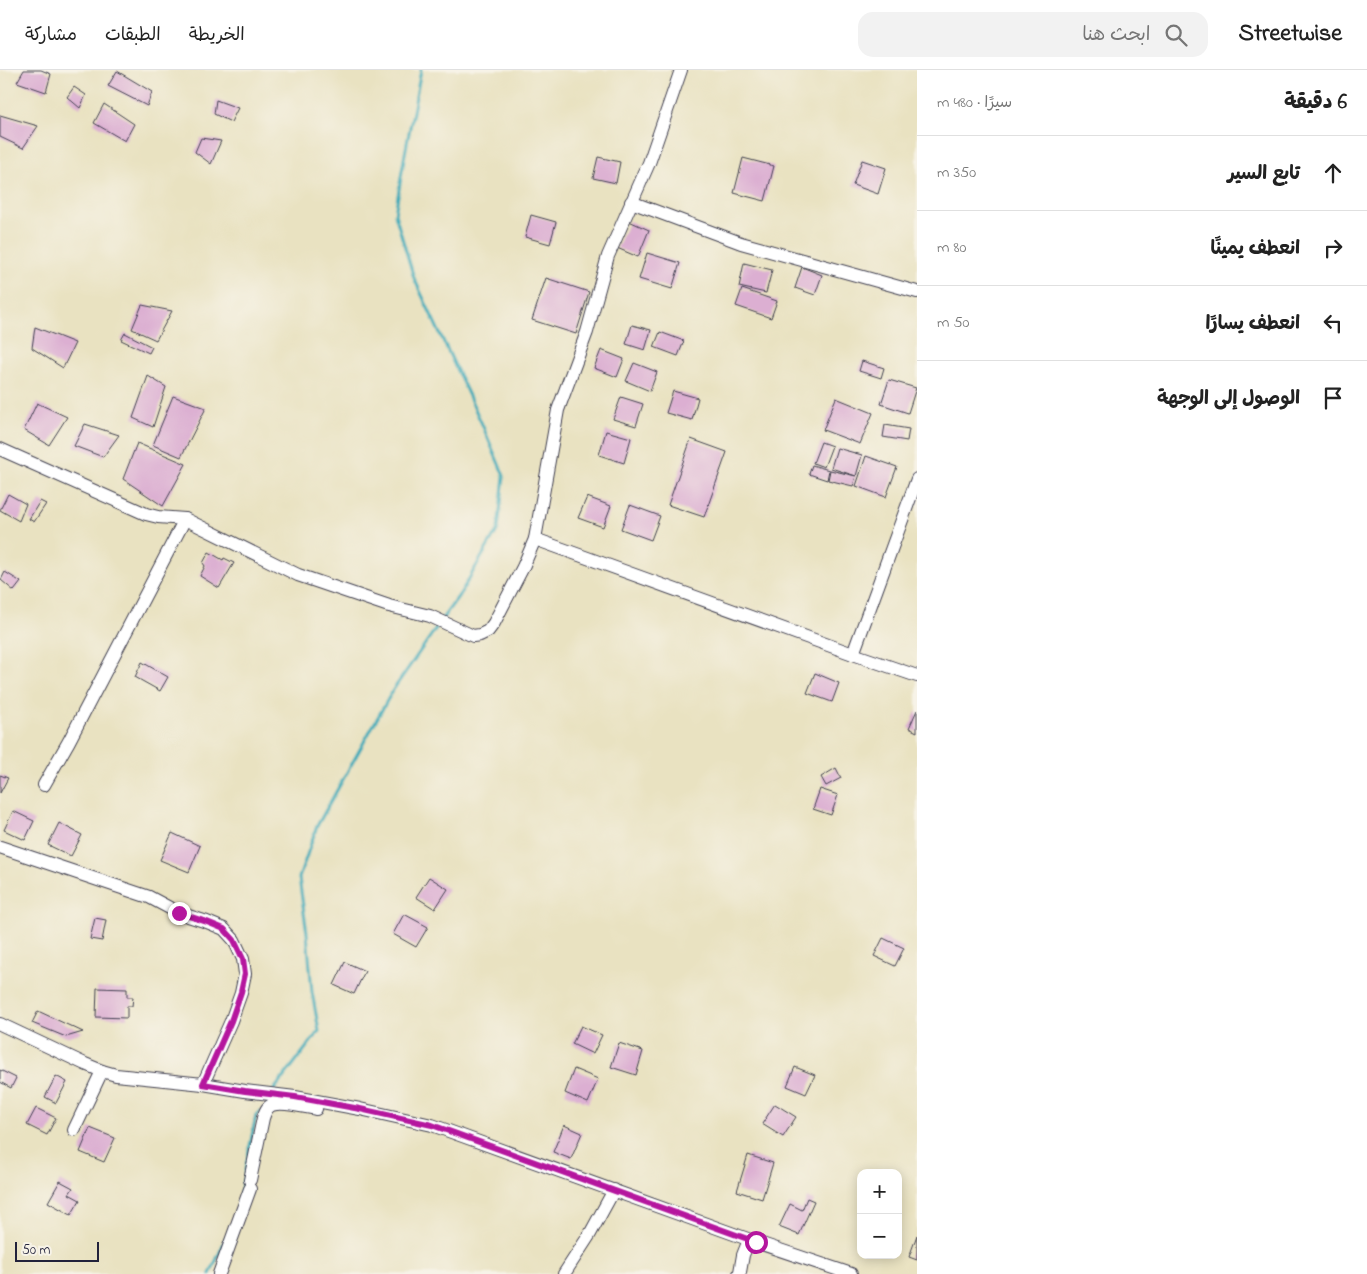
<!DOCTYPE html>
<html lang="ar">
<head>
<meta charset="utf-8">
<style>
  :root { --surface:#fff; --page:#f2f2f2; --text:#222; --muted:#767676; --line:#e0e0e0 }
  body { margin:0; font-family:"Indie Flower","Playpen Sans Arabic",sans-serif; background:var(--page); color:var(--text); direction:rtl }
  .controls { position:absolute; right:15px; bottom:15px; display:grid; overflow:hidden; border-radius:10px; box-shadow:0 2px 12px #0003 }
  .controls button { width:45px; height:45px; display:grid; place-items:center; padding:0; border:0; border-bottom:1px solid var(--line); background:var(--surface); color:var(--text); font:25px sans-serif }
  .scale { position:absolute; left:15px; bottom:12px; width:84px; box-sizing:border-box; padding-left:5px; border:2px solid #22223b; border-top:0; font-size:14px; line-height:18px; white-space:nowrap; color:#22223b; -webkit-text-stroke:4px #f7f3e8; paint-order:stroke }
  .stop { position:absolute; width:15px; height:15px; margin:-11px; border:4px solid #b5179e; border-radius:50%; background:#fff }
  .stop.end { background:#b5179e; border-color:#fff; box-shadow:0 1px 5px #0008 }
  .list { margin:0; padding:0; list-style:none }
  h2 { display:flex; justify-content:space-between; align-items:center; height:65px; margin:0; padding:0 20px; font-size:21px }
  h2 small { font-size:16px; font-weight:400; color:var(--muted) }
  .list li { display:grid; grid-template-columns:32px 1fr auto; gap:15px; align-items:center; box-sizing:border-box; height:75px; padding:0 20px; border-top:1px solid var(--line) }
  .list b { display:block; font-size:19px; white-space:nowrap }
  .list em { font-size:16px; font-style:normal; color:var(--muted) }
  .icon { flex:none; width:28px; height:28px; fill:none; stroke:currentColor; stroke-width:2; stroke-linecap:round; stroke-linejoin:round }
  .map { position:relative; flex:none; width:917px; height:1204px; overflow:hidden; direction:ltr }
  header { display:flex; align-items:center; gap:30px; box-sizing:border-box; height:70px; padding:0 25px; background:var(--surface); border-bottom:1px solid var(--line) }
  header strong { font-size:24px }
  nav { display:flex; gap:28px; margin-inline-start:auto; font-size:18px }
  .search { width:350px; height:45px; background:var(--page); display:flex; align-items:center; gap:12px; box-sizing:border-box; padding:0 18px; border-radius:15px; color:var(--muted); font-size:19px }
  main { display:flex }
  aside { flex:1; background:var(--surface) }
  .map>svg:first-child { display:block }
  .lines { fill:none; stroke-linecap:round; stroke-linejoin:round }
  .stream { stroke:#3baab9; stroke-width:3 }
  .building { fill:#dcafd2 }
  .minor-casing { stroke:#403f4f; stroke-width:14 }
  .minor { stroke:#fff; stroke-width:12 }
  .route { stroke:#b5179e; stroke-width:6 }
</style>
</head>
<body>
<header>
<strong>Streetwise</strong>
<div class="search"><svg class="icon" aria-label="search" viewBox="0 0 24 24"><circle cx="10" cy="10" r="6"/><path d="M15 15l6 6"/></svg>ابحث هنا</div>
<nav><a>الخريطة</a><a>الطبقات</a><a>مشاركة</a></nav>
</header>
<main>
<aside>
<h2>6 دقيقة<small>سيرًا · 480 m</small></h2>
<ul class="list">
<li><svg class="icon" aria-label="ahead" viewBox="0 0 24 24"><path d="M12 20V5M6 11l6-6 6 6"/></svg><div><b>تابع السير</b></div><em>350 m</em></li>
<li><svg class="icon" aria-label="right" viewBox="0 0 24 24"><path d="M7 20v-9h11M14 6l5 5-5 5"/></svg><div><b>انعطف يمينًا</b></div><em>80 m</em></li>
<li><svg class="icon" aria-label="left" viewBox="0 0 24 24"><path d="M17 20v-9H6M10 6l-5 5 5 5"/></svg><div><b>انعطف يسارًا</b></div><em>50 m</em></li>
<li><svg class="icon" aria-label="arrive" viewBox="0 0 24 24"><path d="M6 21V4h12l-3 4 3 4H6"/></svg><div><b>الوصول إلى الوجهة</b></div></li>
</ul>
</aside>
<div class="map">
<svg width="917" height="1204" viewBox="0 0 917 1204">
  <rect width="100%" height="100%" fill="#f7f3e8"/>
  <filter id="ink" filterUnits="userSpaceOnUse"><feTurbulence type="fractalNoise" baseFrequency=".02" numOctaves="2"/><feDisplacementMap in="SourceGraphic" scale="10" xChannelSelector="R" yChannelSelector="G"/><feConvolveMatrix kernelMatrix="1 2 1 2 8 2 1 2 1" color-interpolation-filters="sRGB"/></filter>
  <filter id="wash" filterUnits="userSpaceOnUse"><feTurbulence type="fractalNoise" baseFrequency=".0096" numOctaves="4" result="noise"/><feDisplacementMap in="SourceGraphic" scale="20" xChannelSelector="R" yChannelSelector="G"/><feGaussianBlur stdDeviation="1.12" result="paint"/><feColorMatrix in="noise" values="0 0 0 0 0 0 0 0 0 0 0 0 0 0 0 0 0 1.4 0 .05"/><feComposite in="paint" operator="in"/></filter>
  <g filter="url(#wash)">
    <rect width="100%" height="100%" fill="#e9e2c1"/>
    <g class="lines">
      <!-- stream -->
      <g class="stream">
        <polyline points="421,0 404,89 395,144 414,208 481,352 504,406 498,459 460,524 442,549"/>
        <polyline points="273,1021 319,961 312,922 307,863 299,808 317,756 393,620 439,554"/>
        <polyline points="239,1132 256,1045 260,1041"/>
        <polyline points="210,1204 226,1168"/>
      </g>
    </g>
    <g id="blocks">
      <!-- building -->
      <g class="building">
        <polygon points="24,0 41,0 51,4 46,22 17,12"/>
        <polygon points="117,1 152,22 147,36 108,16"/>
        <polygon points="74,17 86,25 80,38 67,27"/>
        <polygon points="216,30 238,38 231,52 214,44"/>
        <polygon points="104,34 134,54 125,71 94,53"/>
        <polygon points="0,45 38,56 23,78 0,67"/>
        <polygon points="201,68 221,71 211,94 195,82"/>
        <polygon points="598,87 620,92 616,113 593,108"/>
        <polygon points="743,88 774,96 765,131 734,123"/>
        <polygon points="862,90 886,98 878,124 853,115"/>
        <polygon points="531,145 556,152 550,174 525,167"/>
        <polygon points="629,151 649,160 638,187 617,178"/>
        <polygon points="647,183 680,193 672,219 639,209"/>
        <polygon points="744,193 772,200 766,223 739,217"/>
        <polygon points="802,197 822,205 815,225 795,218"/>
        <polygon points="546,208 589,222 576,264 532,250"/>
        <polygon points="742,219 777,231 771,248 736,236"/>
        <polygon points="142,235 172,241 156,270 132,259"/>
        <polygon points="632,255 651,260 645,280 626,274"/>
        <polygon points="35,257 75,273 63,298 32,278"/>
        <polygon points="660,262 684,271 678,286 654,277"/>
        <polygon points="125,263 152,277 149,283 121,270"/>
        <polygon points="601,280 624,289 617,307 594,298"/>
        <polygon points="862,291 884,298 881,308 859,301"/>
        <polygon points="634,293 657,302 650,321 626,311"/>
        <polygon points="148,306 166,317 153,357 133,348"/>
        <polygon points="889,310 916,318 908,343 881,334"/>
        <polygon points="673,321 698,328 692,350 666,343"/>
        <polygon points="173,326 206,338 181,387 153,375"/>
        <polygon points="621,327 643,334 636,356 613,349"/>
        <polygon points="836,328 873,343 860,374 823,360"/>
        <polygon points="37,333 67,347 49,375 24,360"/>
        <polygon points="85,354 119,365 103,387 74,376"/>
        <polygon points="885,355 909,359 907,371 883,367"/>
        <polygon points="606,361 631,368 624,393 599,385"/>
        <polygon points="691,369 727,382 704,447 668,435"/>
        <polygon points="821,372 832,376 824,397 813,393"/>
        <polygon points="137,373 186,394 163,436 123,409"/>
        <polygon points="837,378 862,385 856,406 831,398"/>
        <polygon points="866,386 897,397 886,427 856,416"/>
        <polygon points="812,395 829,400 827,410 809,404"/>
        <polygon points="830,400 856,406 853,416 828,410"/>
        <polygon points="8,424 26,434 19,451 0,440"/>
        <polygon points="587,427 611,436 603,457 578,448"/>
        <polygon points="40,431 46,434 34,452 29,449"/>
        <polygon points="630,435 660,446 651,470 621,459"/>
        <polygon points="209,482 223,490 224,488 234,493 219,518 200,506 205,496 203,493"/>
        <polygon points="5,502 21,512 14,521 1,510"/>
        <polygon points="142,592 168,607 160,621 135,607"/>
        <polygon points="815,603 839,613 832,632 807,623"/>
        <polygon points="917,640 917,662 909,658"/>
        <polygon points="836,698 841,708 826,716 821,707"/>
        <polygon points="0,705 8,708 0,723"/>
        <polygon points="820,719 838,725 831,745 813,739"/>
        <polygon points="13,741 34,751 25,770 4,760"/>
        <polygon points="59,753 82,765 71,786 48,775"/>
        <polygon points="172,763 200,776 189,802 160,790"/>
        <polygon points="429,807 448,819 435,839 416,827"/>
        <polygon points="404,844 428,857 416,877 393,864"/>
        <polygon points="95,848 106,850 102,871 90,869"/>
        <polygon points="883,868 904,878 895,896 874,886"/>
        <polygon points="345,892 365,901 354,924 334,915"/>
        <polygon points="97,918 127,919 127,927 133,927 132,936 127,936 127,948 96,947"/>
        <polygon points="38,941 83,962 66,967 32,953"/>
        <polygon points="581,956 602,965 593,984 572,974"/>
        <polygon points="619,973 643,981 636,1005 611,997"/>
        <polygon points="795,997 815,1005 806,1024 787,1016"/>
        <polygon points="574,999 598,1009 588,1033 565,1023"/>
        <polygon points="0,1000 16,1008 11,1018 0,1012"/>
        <polygon points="56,1006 67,1012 56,1033 45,1027"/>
        <polygon points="775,1034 796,1047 783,1067 762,1054"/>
        <polygon points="36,1038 56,1048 47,1065 27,1055"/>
        <polygon points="564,1055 582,1063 571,1089 553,1082"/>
        <polygon points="90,1058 115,1068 104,1092 80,1082"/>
        <polygon points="748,1085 773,1093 762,1129 737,1121"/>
        <polygon points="60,1111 73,1118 69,1124 80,1130 71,1145 48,1132"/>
        <polygon points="807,1128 814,1131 799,1165 779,1157 790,1134 802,1140"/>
        <polygon points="917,1165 917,1190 909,1187"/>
      </g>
    </g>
  </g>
  <g filter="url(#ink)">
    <use href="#blocks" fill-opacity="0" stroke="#403f4f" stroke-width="1"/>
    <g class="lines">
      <defs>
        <g id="minor">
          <polyline points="631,132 741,173 917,222"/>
          <polyline points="0,379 146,444 158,447 185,449 298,505 389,536 430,546 473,566 480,565 488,561 494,553 523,497 535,469 558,340 587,262 608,186 649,93 681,0"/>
          <polyline points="535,469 853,584 917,606"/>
          <polyline points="853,584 917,409"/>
          <polyline points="44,715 69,671 185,449"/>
          <polyline points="0,777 149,827 179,843 207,852 224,859 234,870 243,889 245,904 241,923 231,951 203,1014"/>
          <polyline points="0,954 85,994 102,1001 116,1005 203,1014 245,1021 295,1027 360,1039 432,1055 756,1172 851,1204"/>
          <polyline points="74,1060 102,1001"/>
          <path d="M 250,1110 L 263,1048 C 265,1043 266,1037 272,1035 C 282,1031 305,1037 316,1039"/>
          <polyline points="219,1204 250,1119"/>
          <polyline points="564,1204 590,1164 614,1120"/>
          <polyline points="739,1204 740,1202 743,1185 749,1170"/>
        </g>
      </defs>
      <!-- minor casing -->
      <use href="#minor" class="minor-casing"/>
      <!-- minor -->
      <use href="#minor" class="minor"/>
    </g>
  </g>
  <g class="lines" filter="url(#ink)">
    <!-- route -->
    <polyline class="route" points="179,843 207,852 224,859 234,870 243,889 245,904 241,922 231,951 203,1014 245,1021 295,1027 360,1039 432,1055 756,1172"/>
  </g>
</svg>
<div class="controls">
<button>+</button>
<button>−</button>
</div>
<div class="scale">50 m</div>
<div class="stop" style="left:756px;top:1172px"></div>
<div class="stop end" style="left:179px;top:843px"></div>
</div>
</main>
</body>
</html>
